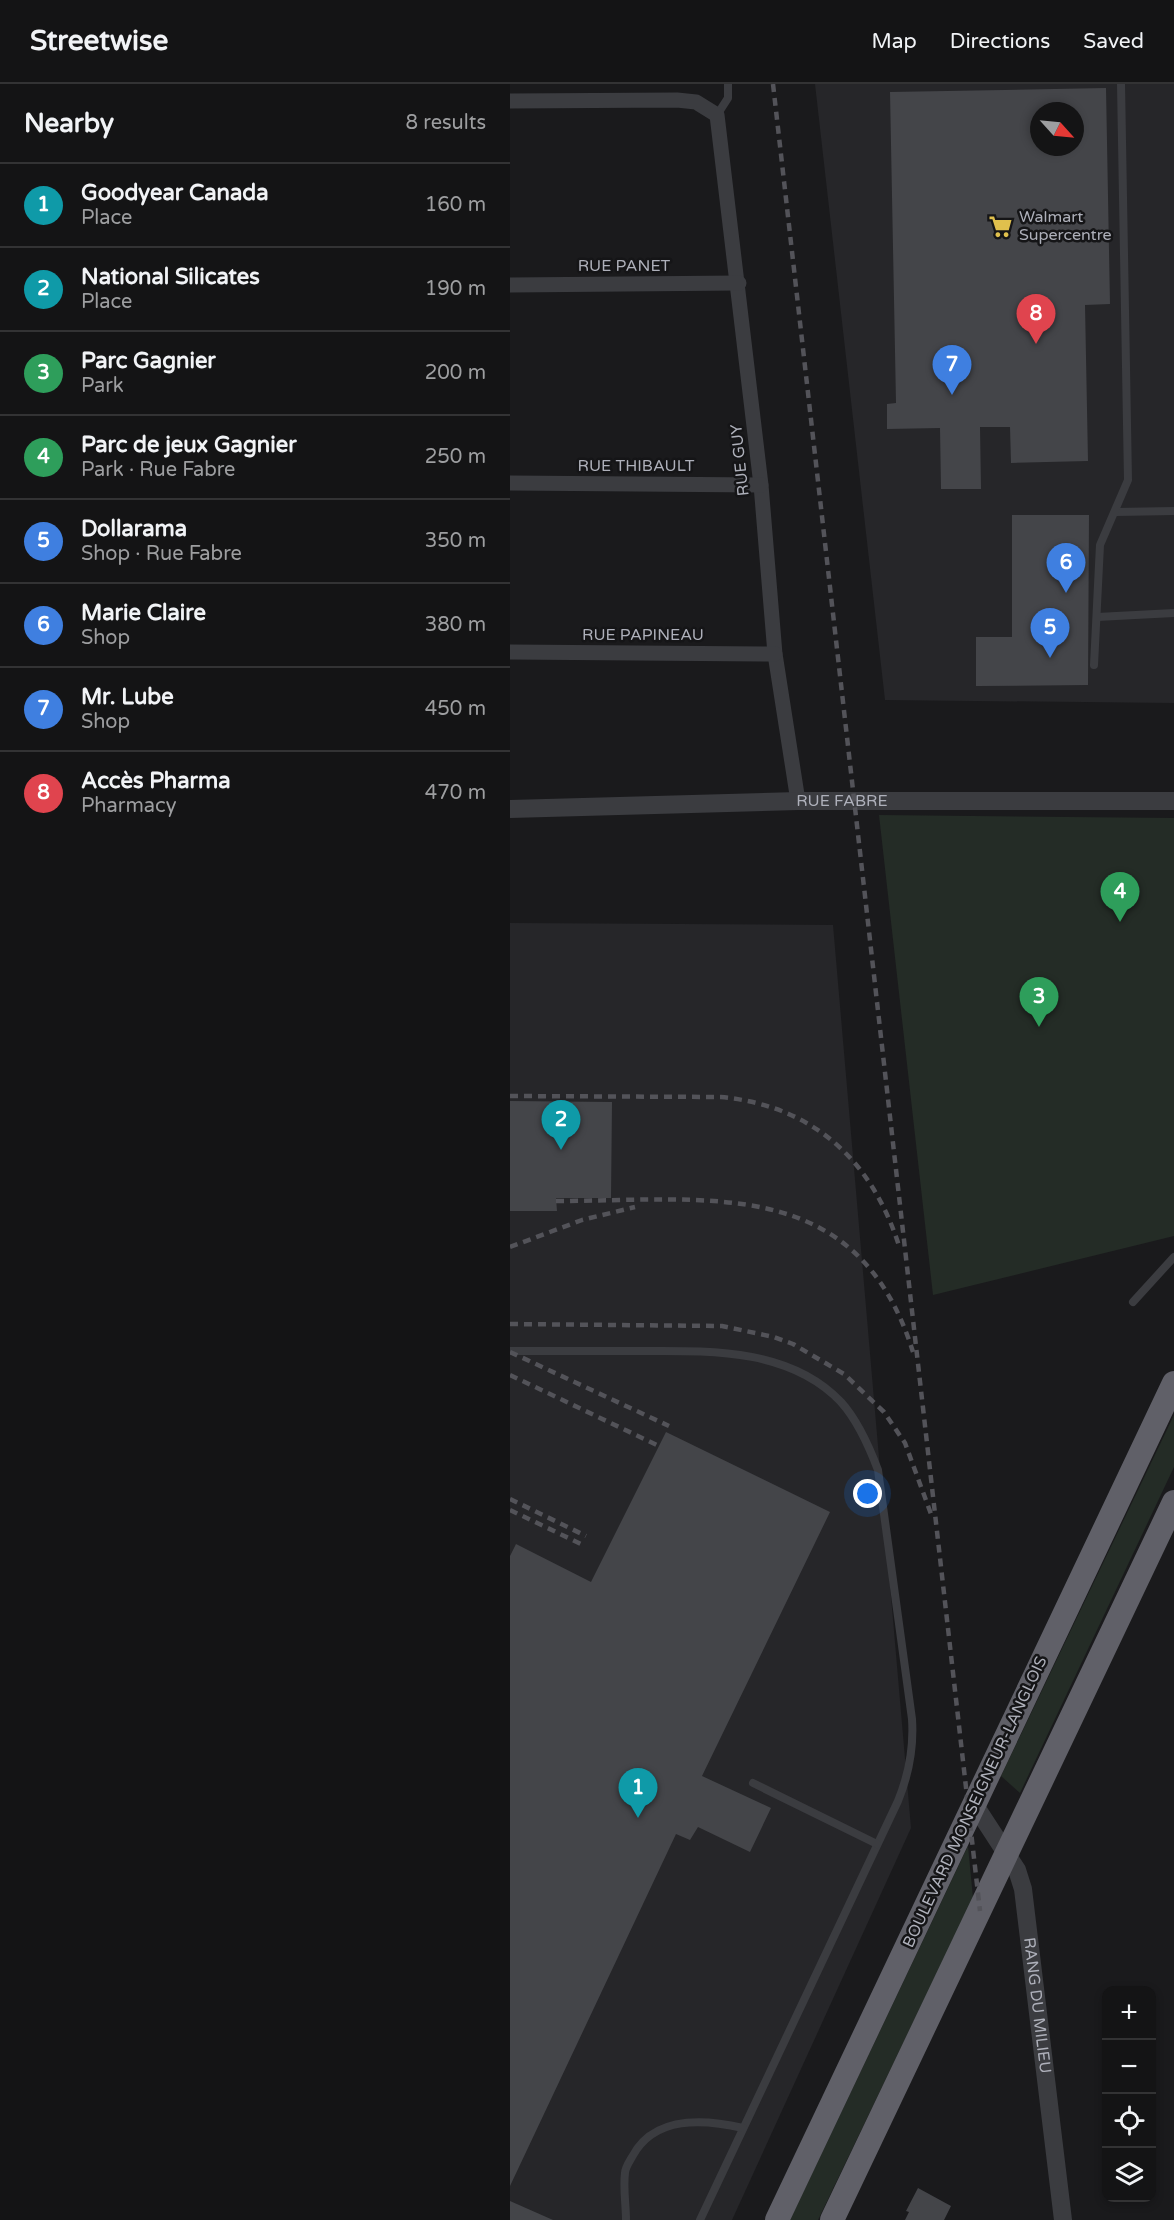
<!DOCTYPE html>
<html lang="en">
<head>
<meta charset="utf-8">
<style>
  :root { --surface:#141415; --page:#212122; --text:#f1f3f6; --muted:#9d9ea0; --line:#333334; --accent:#0f766e }
  body { margin:0; font-family:"Varela Round",sans-serif; background:var(--page); color:var(--text) }
  .controls { position:absolute; right:18px; bottom:18px; display:grid; overflow:hidden; border-radius:12px; box-shadow:0 3px 9px #0003 }
  .controls button { width:54px; height:54px; display:grid; place-items:center; padding:0; border:0; border-bottom:2px solid var(--line); background:var(--surface); color:var(--text); font:30px sans-serif }
  .compass { position:absolute; left:520px; top:18px; width:54px; height:54px; border-radius:50%; background:var(--surface); box-shadow:0 3px 9px #0003; rotate:117deg }
  .you { position:absolute; left:358px; top:1410px; width:21px; height:21px; margin:-15px; border:4px solid #fff; border-radius:50%; background:#1a73e8; box-shadow:0 0 0 9px #1a73e833 }
  .badge { display:grid; place-items:center; width:39px; height:39px; border-radius:50%; background:var(--accent); color:#fff; font-size:20px; font-weight:700 }
  .pin { position:absolute; translate:-50% -50px; filter:drop-shadow(0 2px 3px #0008) }
  .pin::after { content:''; position:absolute; top:32px; width:21px; height:18px; background:inherit; clip-path:polygon(0 0,100% 0,50% 100%) }
  .list { margin:0; padding:0; list-style:none }
  h2 { display:flex; justify-content:space-between; align-items:center; height:78px; margin:0; padding:0 24px; font-size:26px }
  h2 small { font-size:20px; font-weight:400; color:var(--muted) }
  .list li { display:grid; grid-template-columns:39px 1fr auto; gap:18px; align-items:center; box-sizing:border-box; height:84px; padding:0 24px; border-top:2px solid var(--line) }
  .list b { display:block; font-size:22px; white-space:nowrap }
  .list p { margin:0; font-size:20px; white-space:nowrap; color:var(--muted) }
  .list em { font-size:20px; font-style:normal; color:var(--muted) }
  .icon { flex:none; width:33px; height:33px; fill:none; stroke:currentColor; stroke-width:2; stroke-linecap:round; stroke-linejoin:round }
  .map { position:relative; flex:none; width:664px; height:2136px; overflow:hidden }
  header { display:flex; align-items:center; gap:36px; box-sizing:border-box; height:84px; padding:0 30px; background:var(--surface); border-bottom:2px solid var(--line) }
  header strong { font-size:28px }
  nav { display:flex; gap:33px; margin-inline-start:auto; font-size:21px }
  main { display:flex }
  aside { flex:1; background:var(--surface) }
  .map>svg:first-child { display:block }
  .built { fill:#262629; fill-rule:evenodd }
  .green { fill:#242c26 }
  .building { fill:#444549; fill-rule:evenodd }
  .lines { fill:none; stroke-linecap:round; stroke-linejoin:round }
  .service { stroke:#3b3c40; stroke-width:8 }
  .minor { stroke:#3b3c40; stroke-width:15 }
  .tertiary { stroke:#3b3c40; stroke-width:18 }
  .trunk { stroke:#606068; stroke-width:24 }
  .rail { stroke:#535359; stroke-width:4.5; stroke-dasharray:8 6; stroke-linecap:butt }
  .labels { text-anchor:middle; dominant-baseline:central; stroke-width:5; stroke-linejoin:round; paint-order:stroke }
  .poi-label { font-size:16px; fill:#aeb0ba; stroke:#151517; text-anchor:start }
  .street-label { font-size:16px; fill:#aeb0ba; stroke:#151517 }
</style>
</head>
<body>
<header>
<strong>Streetwise</strong>
<nav><a>Map</a><a>Directions</a><a>Saved</a></nav>
</header>
<main>
<aside>
<h2>Nearby<small>8 results</small></h2>
<ul class="list">
<li><span class="badge" style="background:#0f9aa8">1</span><div><b>Goodyear Canada</b><p>Place</p></div><em>160 m</em></li>
<li><span class="badge" style="background:#0f9aa8">2</span><div><b>National Silicates</b><p>Place</p></div><em>190 m</em></li>
<li><span class="badge" style="background:#2e9e5b">3</span><div><b>Parc Gagnier</b><p>Park</p></div><em>200 m</em></li>
<li><span class="badge" style="background:#2e9e5b">4</span><div><b>Parc de jeux Gagnier</b><p>Park · Rue Fabre</p></div><em>250 m</em></li>
<li><span class="badge" style="background:#3f7fe0">5</span><div><b>Dollarama</b><p>Shop · Rue Fabre</p></div><em>350 m</em></li>
<li><span class="badge" style="background:#3f7fe0">6</span><div><b>Marie Claire</b><p>Shop</p></div><em>380 m</em></li>
<li><span class="badge" style="background:#3f7fe0">7</span><div><b>Mr. Lube</b><p>Shop</p></div><em>450 m</em></li>
<li><span class="badge" style="background:#e0444e">8</span><div><b>Accès Pharma</b><p>Pharmacy</p></div><em>470 m</em></li>
</ul>
</aside>
<div class="map">
<svg width="664" height="2136" viewBox="0 0 664 2136">
  <rect width="100%" height="100%" fill="#1a1a1c"/>
  <!-- built -->
  <g class="built">
    <path d="M 305,0 L 664,0 L 664,619 L 375,616 ZM 529,27 L 565,27 L 565,63 L 529,63 Z"/>
    <polygon points="0,839 323,841 401,1744 222,2136 0,2136"/>
  </g>
  <!-- green -->
  <g class="green">
    <polygon points="369,731 664,734 664,1152 423,1211"/>
    <polygon points="664,1331 664,1383 510,1709 491,1692"/>
    <polygon points="458,1762 463,1814 308,2136 280,2136"/>
  </g>
  <!-- building -->
  <g class="building">
    <path d="M 596,4 L 600,220 L 575,221 L 578,377 L 501,379 L 500,343 L 470,343 L 471,405 L 431,405 L 430,344 L 377,345 L 377,320 L 386,319 L 380,8 ZM 529,27 L 565,27 L 565,63 L 529,63 Z"/>
    <polygon points="502,431 579,431 578,601 466,602 466,553 502,553"/>
    <polygon points="0,1017 102,1018 101,1114 46,1114 47,1127 0,1127"/>
    <polygon points="156,1348 320,1428 192,1692 261,1724 240,1768 188,1743 180,1756 166,1750 0,2102 0,1472 6,1460 81,1498"/>
    <polygon points="408,2104 441,2122 434,2136 395,2136 399,2128 396,2127"/>
    <polygon points="0,2117 43,2136 0,2136"/>
  </g>
  <g class="lines">
    <!-- service -->
    <g class="service">
      <polyline points="207,31 218,14 218,0"/>
      <polyline points="606,428 664,427"/>
      <polyline points="587,533 664,529"/>
      <polyline points="584,581 590,461 618,396 611,0"/>
      <polyline points="623,1218 664,1173"/>
      <path d="M 0,1267 C 41,1267 82,1267 124,1267 C 193,1267 278,1262 331,1318 C 348,1337 359,1362 368,1386 L 402,1635 C 404,1665 399,1690 388,1717 L 190,2136"/>
      <polyline points="243,1699 367,1760"/>
      <path d="M 116,2136 C 116,2121 113,2104 115,2089 C 115,2084 119,2078 122,2073 C 144,2031 194,2035 233,2044"/>
    </g>
    <!-- minor -->
    <g class="minor">
      <polyline points="0,17 167,16 186,18 207,31 251,401 265,570 288,717"/>
      <polyline points="0,201 229,199"/>
      <polyline points="0,399 251,401"/>
      <polyline points="0,568 265,570"/>
    </g>
    <!-- tertiary -->
    <g class="tertiary">
      <path id="s1" d="M 0,725 L 288,717 L 664,717"/>
      <path id="s2" d="M 464,1720 L 507,1786 L 513,1805 L 553,2136"/>
    </g>
    <!-- trunk -->
    <g class="trunk">
      <polyline points="267,2136 664,1299"/>
      <polyline points="322,2136 664,1418"/>
    </g>
    <!-- rail -->
    <g class="rail">
      <polyline points="263,0 470,1827"/>
      <path d="M 0,1012 L 211,1013 C 304,1022 363,1077 390,1165"/>
      <path d="M 46,1117 C 197,1117 347,1089 403,1268"/>
      <polyline points="0,1163 72,1136 125,1123"/>
      <polyline points="0,1240 212,1242 264,1253 283,1260 334,1290 374,1328 395,1359 421,1430"/>
      <polyline points="0,1268 159,1342"/>
      <polyline points="0,1291 149,1362"/>
      <polyline points="0,1415 76,1452"/>
      <polyline points="0,1426 71,1460"/>
    </g>
  </g>
  <!-- icons -->
  <defs>
    <symbol id="supermarket-bare" viewBox="-9 -9 18 18"><path d="M-6-5.5h2.5l.6 2H6L4.5 2H-2.5L-4.4-4H-6ZM-1.5 3.2a1.3 1.3 0 1 0 .1 0ZM3 3.2a1.3 1.3 0 1 0 .1 0Z" fill="#e0c04d" stroke="#151517" stroke-width="2.5" paint-order="stroke"/></symbol>
  </defs>
  <g fill-rule="evenodd">
    <use href="#supermarket-bare" x="474" y="126" width="33" height="33"/>
  </g>
  <g class="labels">
    <!-- poi labels -->
    <g class="poi-label">
      <text x="509" y="133">Walmart<tspan x="509" dy="18">Supercentre</tspan></text>
    </g>
    <!-- street labels -->
    <g class="street-label">
      <text x="114" y="182">RUE PANET</text>
      <text transform="translate(230 376) rotate(-96)">RUE GUY</text>
      <text x="126" y="382">RUE THIBAULT</text>
      <text x="133" y="551">RUE PAPINEAU</text>
      <text stroke="none"><textPath href="#s1" startOffset="332">RUE FABRE</textPath></text>
      <text transform="translate(465 1718) rotate(-65)">BOULEVARD MONSEIGNEUR-LANGLOIS</text>
      <text stroke="none"><textPath href="#s2" startOffset="216">RANG DU MILIEU</textPath></text>
    </g>
  </g>
</svg>
<div class="controls">
<button>+</button>
<button>−</button>
<button><svg class="icon" aria-label="locate" viewBox="0 0 24 24"><circle cx="12" cy="12" r="6"/><path d="M12 2v4M12 18v4M2 12h4M18 12h4"/></svg></button>
<button><svg class="icon" aria-label="layers" viewBox="0 0 24 24"><path d="M12 4l9 5-9 5-9-5zM3 14l9 5 9-5"/></svg></button>
</div>
<svg class="compass" viewBox="-18 -18 36 36"><path d="M0-13l5 13h-10z" fill="#e53935"/><path d="M0 13l5-13h-10z" fill="#9d9ea0"/></svg>
<div class="you"></div>
<div class="pin badge" style="left:128px;top:1734px;background:#0f9aa8">1</div>
<div class="pin badge" style="left:51px;top:1066px;background:#0f9aa8">2</div>
<div class="pin badge" style="left:529px;top:943px;background:#2e9e5b">3</div>
<div class="pin badge" style="left:610px;top:838px;background:#2e9e5b">4</div>
<div class="pin badge" style="left:540px;top:574px;background:#3f7fe0">5</div>
<div class="pin badge" style="left:556px;top:509px;background:#3f7fe0">6</div>
<div class="pin badge" style="left:442px;top:311px;background:#3f7fe0">7</div>
<div class="pin badge" style="left:526px;top:260px;background:#e0444e">8</div>
</div>
</main>
</body>
</html>
